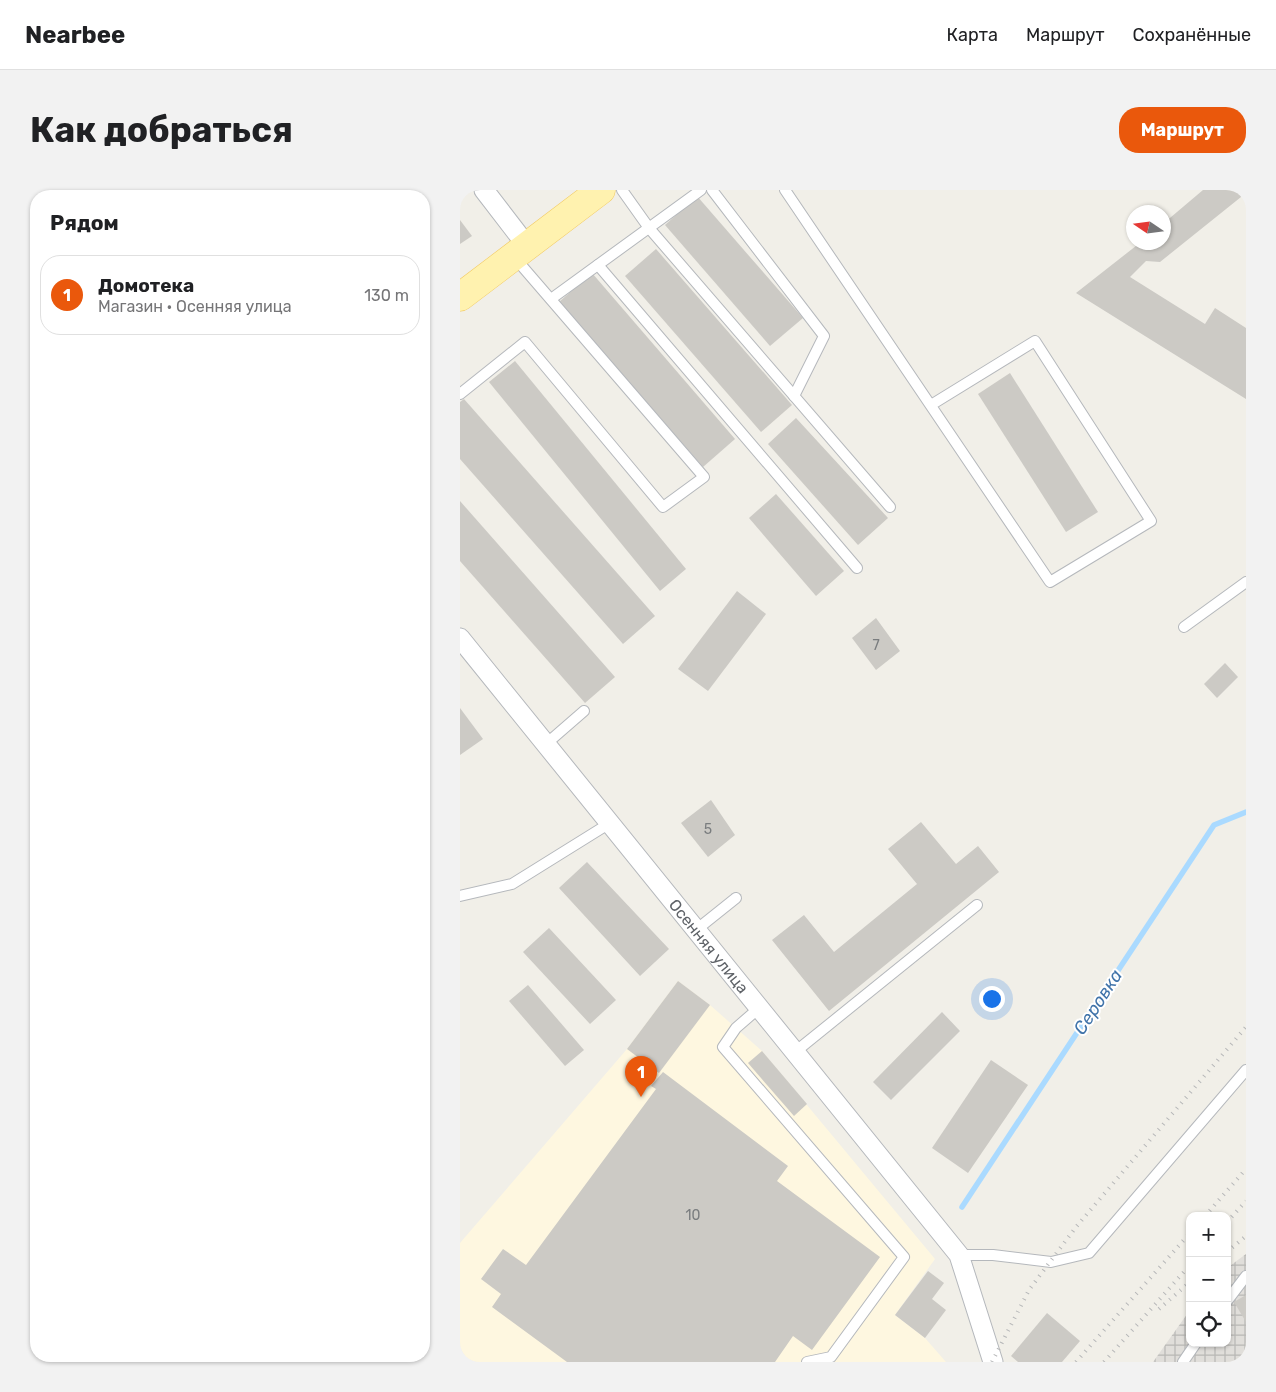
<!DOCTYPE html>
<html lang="ru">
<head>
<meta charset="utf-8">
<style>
  :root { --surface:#fff; --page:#f2f2f2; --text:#202124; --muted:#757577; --line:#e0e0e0; --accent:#ea580c }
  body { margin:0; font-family:Rubik,sans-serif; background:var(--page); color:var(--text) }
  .controls { position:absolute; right:15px; bottom:15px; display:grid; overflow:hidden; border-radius:10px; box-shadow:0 1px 4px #0004 }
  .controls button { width:45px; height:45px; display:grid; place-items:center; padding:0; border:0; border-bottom:1px solid var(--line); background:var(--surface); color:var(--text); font:25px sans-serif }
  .compass { position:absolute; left:666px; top:15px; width:45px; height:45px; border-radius:50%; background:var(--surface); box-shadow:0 1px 4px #0004; rotate:283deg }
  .you { position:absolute; left:531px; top:808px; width:18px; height:18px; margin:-12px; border:4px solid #fff; border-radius:50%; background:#1a73e8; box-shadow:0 0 0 8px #1a73e833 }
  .badge { display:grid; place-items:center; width:32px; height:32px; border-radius:50%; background:var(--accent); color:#fff; font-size:16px; font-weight:700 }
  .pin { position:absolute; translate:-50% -41px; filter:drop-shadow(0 1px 2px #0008) }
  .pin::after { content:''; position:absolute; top:26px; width:18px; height:15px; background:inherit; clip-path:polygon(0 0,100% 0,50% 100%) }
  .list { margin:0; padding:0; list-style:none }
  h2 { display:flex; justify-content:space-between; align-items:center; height:65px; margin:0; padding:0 20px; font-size:21px }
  h2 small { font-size:16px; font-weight:400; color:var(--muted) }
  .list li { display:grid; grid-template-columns:32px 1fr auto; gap:15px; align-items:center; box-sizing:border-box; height:80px; margin:0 10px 10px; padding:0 10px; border:1px solid var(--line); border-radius:20px }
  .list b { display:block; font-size:19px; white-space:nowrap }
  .list p { margin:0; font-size:16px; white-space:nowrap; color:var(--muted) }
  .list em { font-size:16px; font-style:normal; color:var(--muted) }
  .icon { flex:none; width:28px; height:28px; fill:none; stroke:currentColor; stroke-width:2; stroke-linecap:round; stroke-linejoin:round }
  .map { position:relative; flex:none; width:786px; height:1172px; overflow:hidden; border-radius:20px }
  header { display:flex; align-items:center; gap:30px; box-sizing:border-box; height:70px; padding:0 25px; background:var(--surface); border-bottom:1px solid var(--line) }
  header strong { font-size:24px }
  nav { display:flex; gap:28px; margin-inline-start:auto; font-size:18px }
  .intro { display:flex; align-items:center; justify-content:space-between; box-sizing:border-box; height:120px; padding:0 30px }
  h1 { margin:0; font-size:35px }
  .button { padding:12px 22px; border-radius:20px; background:var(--accent); color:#fff; font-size:18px; font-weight:700 }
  main { display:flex; gap:30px; padding:0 30px }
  aside { flex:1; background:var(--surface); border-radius:20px; box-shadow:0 1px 4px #0004 }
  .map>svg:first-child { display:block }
  .commercial { fill:#fef7e0 }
  .industrial { fill:url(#industrial-grid) }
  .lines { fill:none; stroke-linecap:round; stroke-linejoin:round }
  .stream { stroke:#aadaff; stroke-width:5.5 }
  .building { fill:#cccac5 }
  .service-casing { stroke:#b5b8bc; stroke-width:12 }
  .minor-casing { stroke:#b5b8bc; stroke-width:21 }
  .primary-casing { stroke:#f2c960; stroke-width:29 }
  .service { stroke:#fff; stroke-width:10 }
  .minor { stroke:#fff; stroke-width:19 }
  .primary { stroke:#fff2af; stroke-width:28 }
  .rail { stroke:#b6b7b8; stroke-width:4; stroke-dasharray:1 6; stroke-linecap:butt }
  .labels { text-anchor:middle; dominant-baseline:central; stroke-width:4; stroke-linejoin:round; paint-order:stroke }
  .number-label { font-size:14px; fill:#7a7d7f }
  .street-label { font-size:16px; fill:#5f6368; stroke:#fff }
  .water-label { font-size:18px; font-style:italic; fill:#4174aa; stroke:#fff }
</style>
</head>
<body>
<header>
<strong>Nearbee</strong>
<nav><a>Карта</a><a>Маршрут</a><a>Сохранённые</a></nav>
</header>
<div class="intro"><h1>Как добраться</h1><a class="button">Маршрут</a></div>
<main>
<aside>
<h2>Рядом<small></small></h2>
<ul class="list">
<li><span class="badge">1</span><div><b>Домотека</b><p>Магазин · Осенняя улица</p></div><em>130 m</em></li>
</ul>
</aside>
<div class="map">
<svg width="786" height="1172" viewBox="0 0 786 1172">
  <defs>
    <pattern id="industrial-grid" width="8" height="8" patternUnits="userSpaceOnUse" patternTransform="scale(1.25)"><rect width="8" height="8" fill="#e0deda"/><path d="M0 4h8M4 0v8" fill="none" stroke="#b9b8b5"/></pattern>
  </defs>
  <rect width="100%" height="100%" fill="#f1efe8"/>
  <!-- commercial -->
  <polygon class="commercial" points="218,791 250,815 302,861 475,1069 435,1125 465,1148 486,1172 0,1172 0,1053 167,859"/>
  <!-- industrial -->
  <polygon class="industrial" points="786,1064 786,1172 693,1172 730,1120 730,1153 767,1153 767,1078"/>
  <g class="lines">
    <!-- stream -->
    <polyline class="stream" points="502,1017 754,635 786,622"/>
  </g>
  <!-- building -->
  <g class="building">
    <polygon points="743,0 786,0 786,3 700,72 686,71 670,87 745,134 755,118 786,138 786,209 616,103 681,52 704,52 704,33"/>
    <polygon points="237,6 343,128 310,156 205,35"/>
    <polygon points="0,30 12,46 0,54"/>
    <polygon points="196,59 332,215 301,242 165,86"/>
    <polygon points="132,83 275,249 243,277 99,112"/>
    <polygon points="55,171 226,379 200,401 29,192"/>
    <polygon points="550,183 638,322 606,342 518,204"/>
    <polygon points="4,209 195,426 163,454 0,269 0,212"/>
    <polygon points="336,228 428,328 398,355 308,254"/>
    <polygon points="316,304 384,381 356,406 289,328"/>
    <polygon points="0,311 155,487 125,513 0,371"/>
    <polygon points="277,401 306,424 248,501 218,479"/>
    <polygon points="416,428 440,461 416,480 392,448"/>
    <polygon points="765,473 778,487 757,508 744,494"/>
    <polygon points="0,518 23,549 0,565"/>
    <polygon points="251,610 275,645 248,667 221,633"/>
    <polygon points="461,632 496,674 518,656 539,682 369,821 312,750 344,725 374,762 457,694 428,659"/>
    <polygon points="127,672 209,759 180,786 99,698"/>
    <polygon points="89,738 156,810 130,834 63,762"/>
    <polygon points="218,791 250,815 199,883 167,859"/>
    <polygon points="68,795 124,860 105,876 49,811"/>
    <polygon points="482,822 500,841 431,910 413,892"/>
    <polygon points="302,861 347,914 334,926 288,873"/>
    <polygon points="531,870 568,895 508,983 472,958"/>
    <polygon points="203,882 328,976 317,991 420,1067 352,1160 333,1146 315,1172 107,1172 32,1117 41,1104 21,1089 43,1059 66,1075 196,899 191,896"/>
    <polygon points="468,1081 484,1093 472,1109 486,1120 465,1148 435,1125"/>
    <polygon points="786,1105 786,1132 774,1112"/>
    <polygon points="587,1123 620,1151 602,1172 558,1172 551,1166"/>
  </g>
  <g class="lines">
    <defs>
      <g id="service">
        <polyline points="162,0 189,38 430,317"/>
        <polyline points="252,0 364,146 334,206"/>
        <polyline points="325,0 590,392 691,331 575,151 471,215"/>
        <polyline points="138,75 397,378"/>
        <polyline points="91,109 241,0"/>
        <polyline points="0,204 65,152 203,317 244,287 55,68"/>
        <polyline points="724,437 786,392"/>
        <polyline points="86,554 124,521"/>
        <polyline points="0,706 52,694 150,633"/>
        <polyline points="236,740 276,708"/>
        <polyline points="299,818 276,838 263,857 444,1067 371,1167 347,1172"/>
        <polyline points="335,862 517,715"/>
        <polyline points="499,1065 533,1065 591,1072 629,1063 786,880"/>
        <polyline points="767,1111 786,1086"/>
        <polyline points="723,1172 736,1153"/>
      </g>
      <g id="minor">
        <polyline points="24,0 67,56"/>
        <path id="s1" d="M 0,448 L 499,1065 L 533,1172"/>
      </g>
      <polyline id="primary" points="0,107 141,0"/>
    </defs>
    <!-- service casing -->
    <use href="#service" class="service-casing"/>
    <!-- minor casing -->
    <use href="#minor" class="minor-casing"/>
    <!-- primary casing -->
    <use href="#primary" class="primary-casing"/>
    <!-- service -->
    <use href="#service" class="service"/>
    <!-- minor -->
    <use href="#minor" class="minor"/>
    <!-- primary -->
    <use href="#primary" class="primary"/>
    <!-- rail -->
    <g class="rail">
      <polyline points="745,1026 786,979"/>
      <polyline points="767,1032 786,1011"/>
      <polyline points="767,1062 786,1046"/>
      <polyline points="699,1119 730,1092"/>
      <polyline points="532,1172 569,1100 616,1037 786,837"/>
      <polyline points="616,1172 730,1043"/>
      <polyline points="644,1172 730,1075"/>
    </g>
  </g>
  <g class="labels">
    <!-- number labels -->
    <g class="number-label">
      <text x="416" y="455">7</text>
      <text x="248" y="639">5</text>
      <text x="233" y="1025">10</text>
    </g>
    <!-- street labels -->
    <g class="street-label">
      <text stroke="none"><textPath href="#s1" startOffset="396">Осенняя улица</textPath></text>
    </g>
    <!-- water labels -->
    <g class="water-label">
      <text transform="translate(638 812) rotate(-57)">Серовка</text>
    </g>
  </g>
</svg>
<div class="controls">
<button>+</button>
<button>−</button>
<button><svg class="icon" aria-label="locate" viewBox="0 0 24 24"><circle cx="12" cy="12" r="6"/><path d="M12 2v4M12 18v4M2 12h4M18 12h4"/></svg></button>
</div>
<svg class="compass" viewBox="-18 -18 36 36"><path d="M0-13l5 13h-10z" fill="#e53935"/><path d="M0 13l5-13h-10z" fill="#757577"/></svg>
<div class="you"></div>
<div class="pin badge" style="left:181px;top:907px">1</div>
</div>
</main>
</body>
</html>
